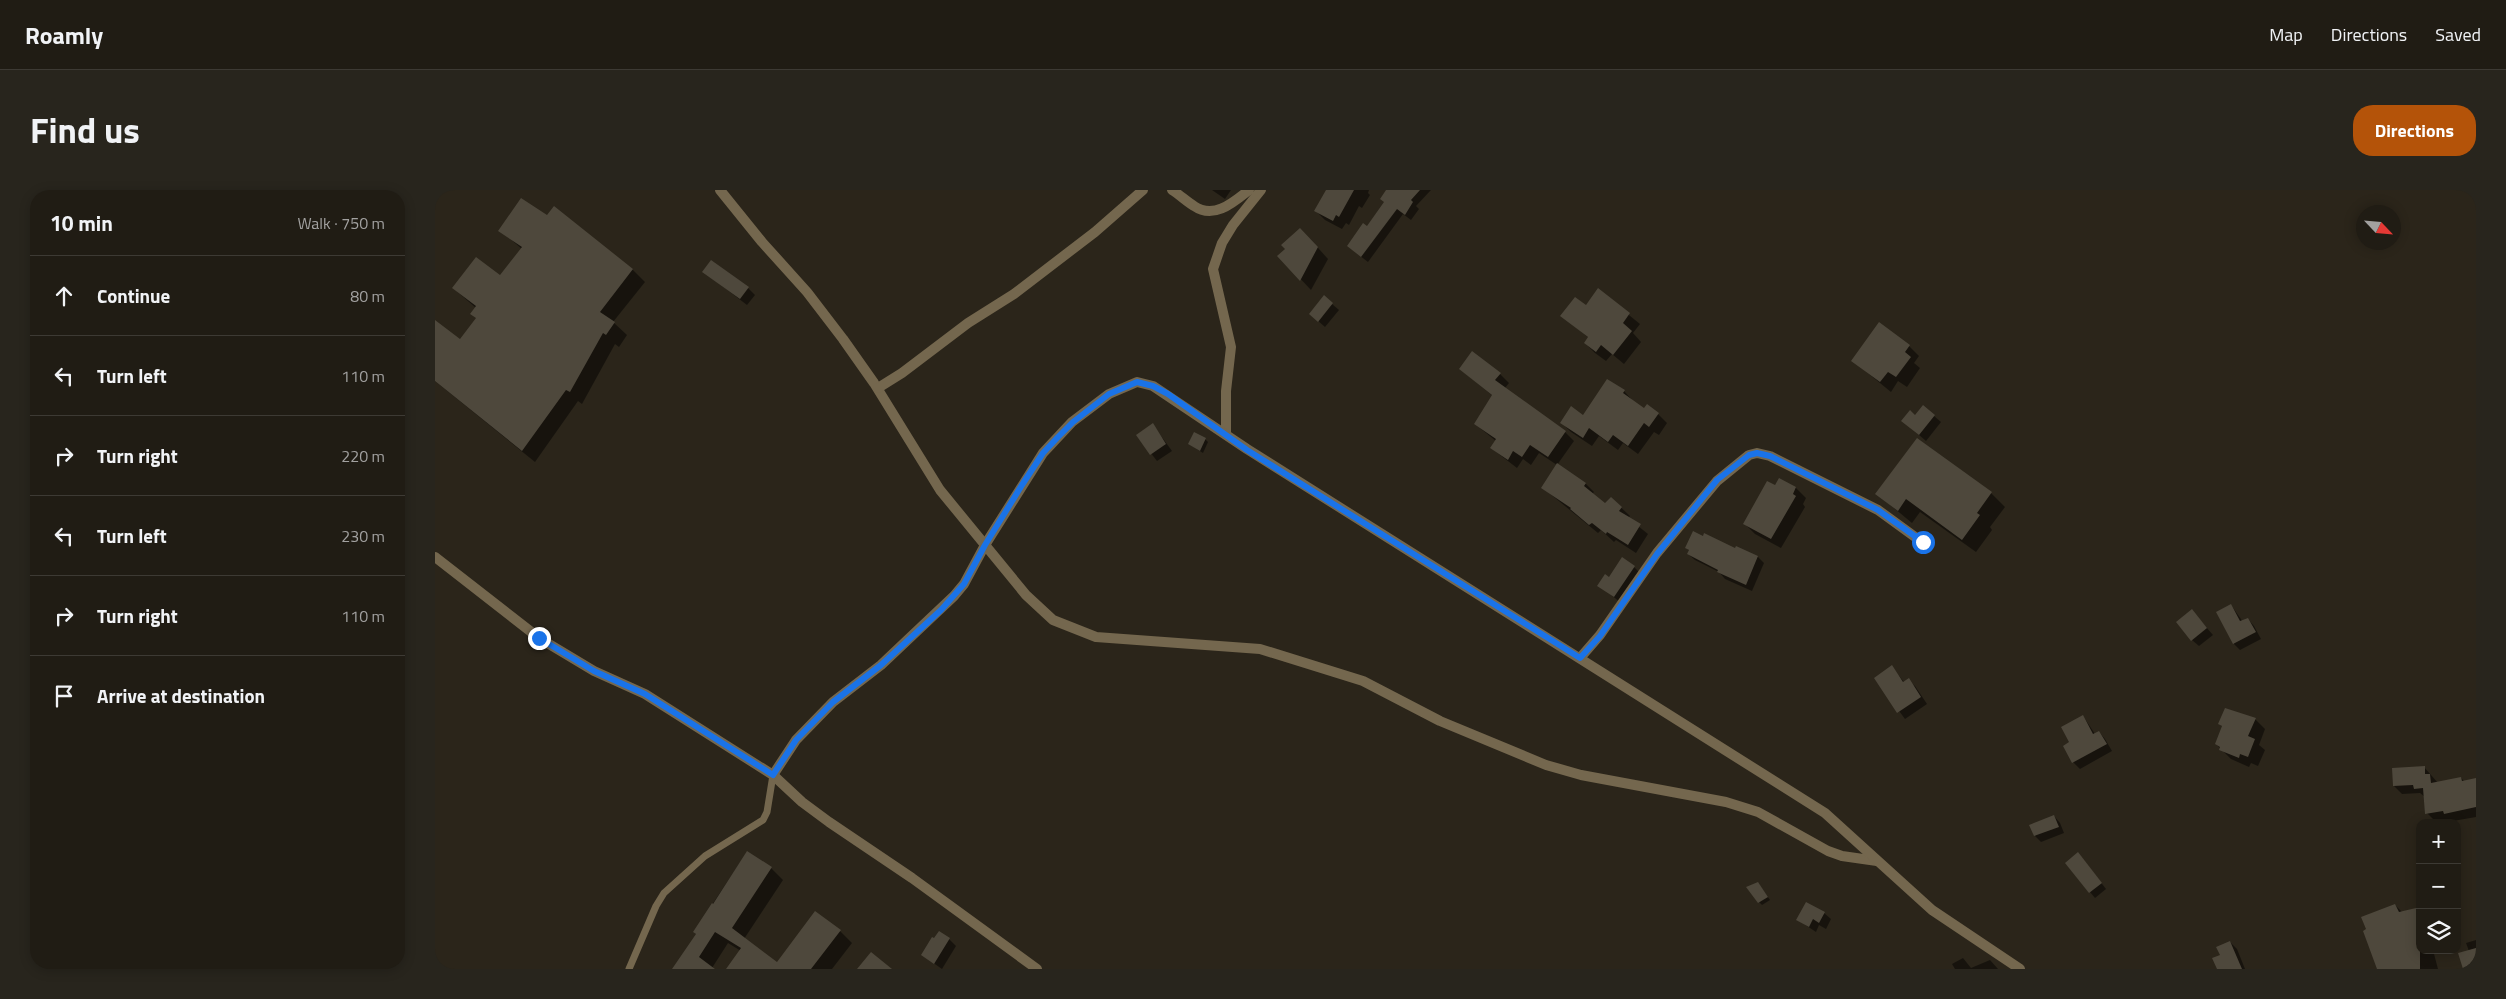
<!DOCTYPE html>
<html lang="en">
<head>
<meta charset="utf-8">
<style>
  :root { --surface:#201c14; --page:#28251d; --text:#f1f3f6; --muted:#a2a1a0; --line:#3d3a34; --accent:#b45309 }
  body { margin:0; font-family:"Titillium Web",sans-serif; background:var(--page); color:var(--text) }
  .controls { position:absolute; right:15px; bottom:15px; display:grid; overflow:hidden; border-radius:10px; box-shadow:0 2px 12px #0003 }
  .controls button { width:45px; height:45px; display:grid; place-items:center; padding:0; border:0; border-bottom:1px solid var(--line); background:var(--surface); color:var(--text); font:25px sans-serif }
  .compass { position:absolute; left:1921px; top:15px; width:45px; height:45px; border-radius:50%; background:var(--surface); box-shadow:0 2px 12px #0003; rotate:116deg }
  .stop { position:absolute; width:15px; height:15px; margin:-11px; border:4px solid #1a73e8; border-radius:50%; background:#fff }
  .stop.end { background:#1a73e8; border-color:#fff; box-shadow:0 1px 5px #0008 }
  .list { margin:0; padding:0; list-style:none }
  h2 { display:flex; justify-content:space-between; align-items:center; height:65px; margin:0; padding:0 20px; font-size:21px }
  h2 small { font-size:16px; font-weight:400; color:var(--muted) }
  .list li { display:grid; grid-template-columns:32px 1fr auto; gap:15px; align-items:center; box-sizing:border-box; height:80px; padding:0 20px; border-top:1px solid var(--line) }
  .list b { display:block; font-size:19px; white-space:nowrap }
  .list em { font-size:16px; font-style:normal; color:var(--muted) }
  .icon { flex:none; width:28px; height:28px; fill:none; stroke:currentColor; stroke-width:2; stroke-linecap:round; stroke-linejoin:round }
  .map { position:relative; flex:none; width:2041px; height:779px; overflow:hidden; border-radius:20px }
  header { display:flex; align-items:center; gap:30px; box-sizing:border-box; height:70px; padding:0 25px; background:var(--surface); border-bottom:1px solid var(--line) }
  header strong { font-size:24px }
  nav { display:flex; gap:28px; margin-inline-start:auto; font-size:18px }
  .intro { display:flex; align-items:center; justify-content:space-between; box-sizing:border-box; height:120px; padding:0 30px }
  h1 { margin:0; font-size:35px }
  .button { padding:12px 22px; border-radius:20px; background:var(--accent); color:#fff; font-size:18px; font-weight:700 }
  main { display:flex; gap:30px; padding:0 30px }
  aside { flex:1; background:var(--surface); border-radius:20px; box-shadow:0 2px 12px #0003 }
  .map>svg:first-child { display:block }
  .shadow { fill:#0007 }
  .building { fill:#4e483c }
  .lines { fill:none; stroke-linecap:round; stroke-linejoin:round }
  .lane { stroke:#74674e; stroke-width:7 }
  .street { stroke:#74674e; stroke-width:10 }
  .route { stroke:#1a73e8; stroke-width:6 }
</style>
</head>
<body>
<header>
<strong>Roamly</strong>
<nav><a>Map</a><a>Directions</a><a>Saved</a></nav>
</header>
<div class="intro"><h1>Find us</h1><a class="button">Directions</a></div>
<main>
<aside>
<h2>10 min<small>Walk · 750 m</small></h2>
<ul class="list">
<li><svg class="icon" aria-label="ahead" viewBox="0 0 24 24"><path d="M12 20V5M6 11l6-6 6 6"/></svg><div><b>Continue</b></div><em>80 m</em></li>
<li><svg class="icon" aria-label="left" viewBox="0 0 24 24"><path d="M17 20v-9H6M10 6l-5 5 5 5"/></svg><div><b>Turn left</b></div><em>110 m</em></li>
<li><svg class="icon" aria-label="right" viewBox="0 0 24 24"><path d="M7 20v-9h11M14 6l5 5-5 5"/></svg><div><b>Turn right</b></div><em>220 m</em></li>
<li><svg class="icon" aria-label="left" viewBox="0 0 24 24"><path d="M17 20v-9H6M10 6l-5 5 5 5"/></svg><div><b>Turn left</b></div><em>230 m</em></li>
<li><svg class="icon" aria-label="right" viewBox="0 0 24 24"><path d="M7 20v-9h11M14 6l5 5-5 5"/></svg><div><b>Turn right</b></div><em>110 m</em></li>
<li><svg class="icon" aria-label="arrive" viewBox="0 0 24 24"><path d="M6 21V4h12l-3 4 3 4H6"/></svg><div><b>Arrive at destination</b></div></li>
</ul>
</aside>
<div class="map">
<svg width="2041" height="779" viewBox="0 0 2041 779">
  <rect width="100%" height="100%" fill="#2b251a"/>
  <!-- shadow -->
  <g class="shadow">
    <polygon points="777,0 796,0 790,9"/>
    <polygon points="892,0 934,0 933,3 935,5 927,18 924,16 914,35 911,33 907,39 890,30 881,21"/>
    <polygon points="953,0 996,0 981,16 984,19 976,30 968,24 933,72 920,62 932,38 950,13"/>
    <polygon points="119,18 198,80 210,92 178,132 192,145 184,157 180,154 147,214 143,211 100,272 0,191 0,131 25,151 42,129 41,118 18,98 65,87 87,59 65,40 112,27"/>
    <polygon points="875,49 893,69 876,100 844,66"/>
    <polygon points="269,82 313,98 320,105 312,115"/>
    <polygon points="1163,100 1205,134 1198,143 1206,152 1189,174 1177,164 1171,171 1160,163 1150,153 1154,148 1127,126 1151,116"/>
    <polygon points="897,114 904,120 890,137 882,130"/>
    <polygon points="1474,156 1484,166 1479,173 1485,178 1472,197 1463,191 1456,202 1418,171"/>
    <polygon points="1025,179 1065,184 1074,193 1070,198 1130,242 1139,251 1122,275 1151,294 1159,302 1157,304 1170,315 1176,308 1195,326 1193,328 1213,344 1201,363 1181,350 1179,352 1166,340 1163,343 1108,298 1122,275 1104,263 1096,275 1088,269 1082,278 1056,258 1061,251 1040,234 1058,206"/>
    <polygon points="1189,201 1198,211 1209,219 1223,224 1232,233 1224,245 1219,242 1203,264 1188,253 1183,260 1164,246 1157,256 1136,242 1127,233 1149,226"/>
    <polygon points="1480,226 1499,226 1506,232 1491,251 1468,231"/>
    <polygon points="718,235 737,261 722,271 702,245"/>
    <polygon points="770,249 773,252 768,263 754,254"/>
    <polygon points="1344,290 1361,298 1371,308 1368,314 1370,317 1346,358 1320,344 1310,334"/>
    <polygon points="1441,303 1556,303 1570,317 1555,337 1557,340 1541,362 1485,322 1477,333"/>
    <polygon points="1268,347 1323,367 1329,373 1317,401 1290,389 1284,382 1260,370 1253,364 1255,361 1251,358"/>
    <polygon points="1199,377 1206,384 1186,413 1164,395"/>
    <polygon points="1796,415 1808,432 1813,429 1819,436 1826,449 1805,460 1799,454"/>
    <polygon points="1757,421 1778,445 1764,456 1757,450"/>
    <polygon points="1457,477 1469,492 1473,490 1480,496 1492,514 1470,529 1440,488"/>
    <polygon points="1648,526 1660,544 1664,542 1670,549 1677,561 1645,579 1638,572 1636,552"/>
    <polygon points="1820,529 1830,539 1824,555 1830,560 1823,576 1816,573 1814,577 1796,569 1781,554 1788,537 1784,534"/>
    <polygon points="1989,577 2003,593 2026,588 2030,592 2041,589 2041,627 2018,631 2016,629 2000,631 1992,623 1990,607 1985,603 1967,604 1959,596"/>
    <polygon points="1619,626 1625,633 1629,643 1606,652 1600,646"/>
    <polygon points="312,662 336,678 348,690 309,749 342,774 405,741 417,753 397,779 292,779 306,761 293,753 277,778 278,779 243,779 262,745 259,742"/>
    <polygon points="1643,663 1671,699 1660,708 1655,702"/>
    <polygon points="1323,693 1335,710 1327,715 1324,712"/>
    <polygon points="1960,715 1968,723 1980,720 1985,724 1985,760 1998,760 2003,779 1943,779"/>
    <polygon points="1389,723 1396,729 1391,739 1384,735 1381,742 1363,730"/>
    <polygon points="514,749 521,756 507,779 487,765"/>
    <polygon points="2041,750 2041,779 2029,779 2034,761 2031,753"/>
    <polygon points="1795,752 1802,759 1810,779 1783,779 1786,765"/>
    <polygon points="1528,768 1536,778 1555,770 1563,779 1520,779 1517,774"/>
  </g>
  <!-- building -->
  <g class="building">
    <polygon points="891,0 919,0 904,27 901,25 898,31 879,21"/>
    <polygon points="951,0 985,0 976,10 978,12 970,25 962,19 926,67 912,56 928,33 932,36 949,12 945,9"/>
    <polygon points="86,8 112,25 119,16 198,79 165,122 180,132 171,145 168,143 135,202 131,200 87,261 0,191 0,130 25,149 41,128 35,124 41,116 17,98 41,67 65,85 87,57 63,41"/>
    <polygon points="865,38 883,57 865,91 842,66 850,59 846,55"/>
    <polygon points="276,70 314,97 305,109 267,82"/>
    <polygon points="1163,98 1195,123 1188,133 1197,141 1178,165 1166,155 1161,162 1149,153 1153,147 1125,126 1140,107 1151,115"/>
    <polygon points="889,105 898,113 883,132 874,124"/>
    <polygon points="1444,132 1475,155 1470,162 1476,167 1461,187 1453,182 1445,192 1416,171"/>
    <polygon points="1037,161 1066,183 1060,190 1131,241 1113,267 1095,255 1087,267 1078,261 1073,270 1055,258 1061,249 1039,234 1057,205 1024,179"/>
    <polygon points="1172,189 1190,200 1188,203 1209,218 1212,214 1224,223 1214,237 1209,233 1193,256 1178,245 1173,252 1154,238 1148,248 1125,233 1136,216 1148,225"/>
    <polygon points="1488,215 1500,225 1484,245 1466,231 1475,220 1480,225"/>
    <polygon points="718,233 731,254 715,265 701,245"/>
    <polygon points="759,242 771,248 765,261 753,254"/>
    <polygon points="1482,248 1557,302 1542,323 1545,325 1527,350 1471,309 1463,321 1440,304"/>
    <polygon points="1122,273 1151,293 1149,296 1170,313 1176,307 1187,317 1184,321 1206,334 1193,355 1172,342 1171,344 1157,333 1154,335 1135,319 1136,318 1106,298"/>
    <polygon points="1344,288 1361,297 1358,304 1361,306 1336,349 1308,334 1332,291 1340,295"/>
    <polygon points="1258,341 1268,346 1269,343 1300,358 1301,356 1323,366 1311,395 1282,382 1283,380 1252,364 1254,360 1250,358"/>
    <polygon points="1187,367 1200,376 1179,407 1162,396 1170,384 1174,387"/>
    <polygon points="1796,414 1805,431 1813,428 1821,442 1798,454 1781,422"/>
    <polygon points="1757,419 1772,438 1756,451 1741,432"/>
    <polygon points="1457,475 1468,492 1474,488 1486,507 1462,523 1439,488"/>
    <polygon points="1790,518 1821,528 1813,546 1820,549 1813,567 1805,564 1804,568 1784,560 1785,557 1780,554 1787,536 1783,534"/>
    <polygon points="1648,525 1658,544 1664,541 1672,554 1637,573 1628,556 1634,552 1626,537"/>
    <polygon points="1990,576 1990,584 1995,584 1996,593 2026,587 2027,591 2041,588 2041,617 2009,624 2008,621 1990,624 1988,598 1979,599 1978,595 1958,596 1957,578"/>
    <polygon points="1619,625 1624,637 1599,646 1594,635"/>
    <polygon points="312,661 337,677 297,738 342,772 380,721 406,740 376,779 291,779 306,758 280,742 264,767 280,779 237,779 261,744 258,742 277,713 278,714"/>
    <polygon points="1643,662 1667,693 1654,703 1630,673"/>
    <polygon points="1323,692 1333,707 1323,713 1311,697"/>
    <polygon points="1371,712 1390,722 1384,733 1378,729 1374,737 1361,730"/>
    <polygon points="1960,714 1964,722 1981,718 1985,734 1985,779 1942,779 1928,741 1931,739 1926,727"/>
    <polygon points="504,741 515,748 499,774 486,765 497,747 499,748"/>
    <polygon points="1795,751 1807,779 1782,779 1777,768 1785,765 1781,757"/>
    <polygon points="2041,758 2041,779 2028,779 2023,763"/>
    <polygon points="436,762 457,779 422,779"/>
  </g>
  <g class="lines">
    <!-- lane -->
    <polyline class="lane" points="194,779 221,716 229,703 270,666 328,630 332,622 338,585"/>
    <!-- street -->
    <g class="street">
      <polyline points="285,0 327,52 372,102 408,149 439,193 505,300 591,405 618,430 661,447 825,459 928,491 1005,531 1111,575 1146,585 1291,612 1323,622 1393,661 1407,666 1442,671"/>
      <path d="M 737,0 C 745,5 751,11 759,16 C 779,30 799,12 814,0"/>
      <polyline points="443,198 467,183 533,133 579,104 660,42 708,0"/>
      <polyline points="791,244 791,201 796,157 778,79 787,53 798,35 826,0"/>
      <polyline points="0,367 104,448 159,481 210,504 338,585 367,612 394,632 477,688 602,779"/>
      <polyline points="1145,468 1165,445 1222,363 1282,291 1314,265 1322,263 1335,266 1443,320 1487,352"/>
      <polyline points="338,585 361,550 398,512 446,475 519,406 529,394 550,355 608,263 637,232 674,204 702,192 718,196 812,259 1390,623 1497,720 1585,779"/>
    </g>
  </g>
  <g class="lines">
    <!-- route -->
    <polyline class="route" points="104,448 159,481 210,504 338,585 361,550 398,512 446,475 506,420 529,394 550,355 587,295 608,263 623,247 638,232 674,204 702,192 718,196 733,204 812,260 1145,468 1165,446 1222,364 1282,290 1314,265 1322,263 1335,266 1443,320 1488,352"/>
  </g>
</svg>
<div class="controls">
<button>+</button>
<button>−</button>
<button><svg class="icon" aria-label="layers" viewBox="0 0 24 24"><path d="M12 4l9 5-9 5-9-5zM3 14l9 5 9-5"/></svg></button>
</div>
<svg class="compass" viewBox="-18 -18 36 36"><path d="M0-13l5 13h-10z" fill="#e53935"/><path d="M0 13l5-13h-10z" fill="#a2a1a0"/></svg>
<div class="stop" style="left:1488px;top:352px"></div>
<div class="stop end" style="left:104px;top:448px"></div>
</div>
</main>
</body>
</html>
